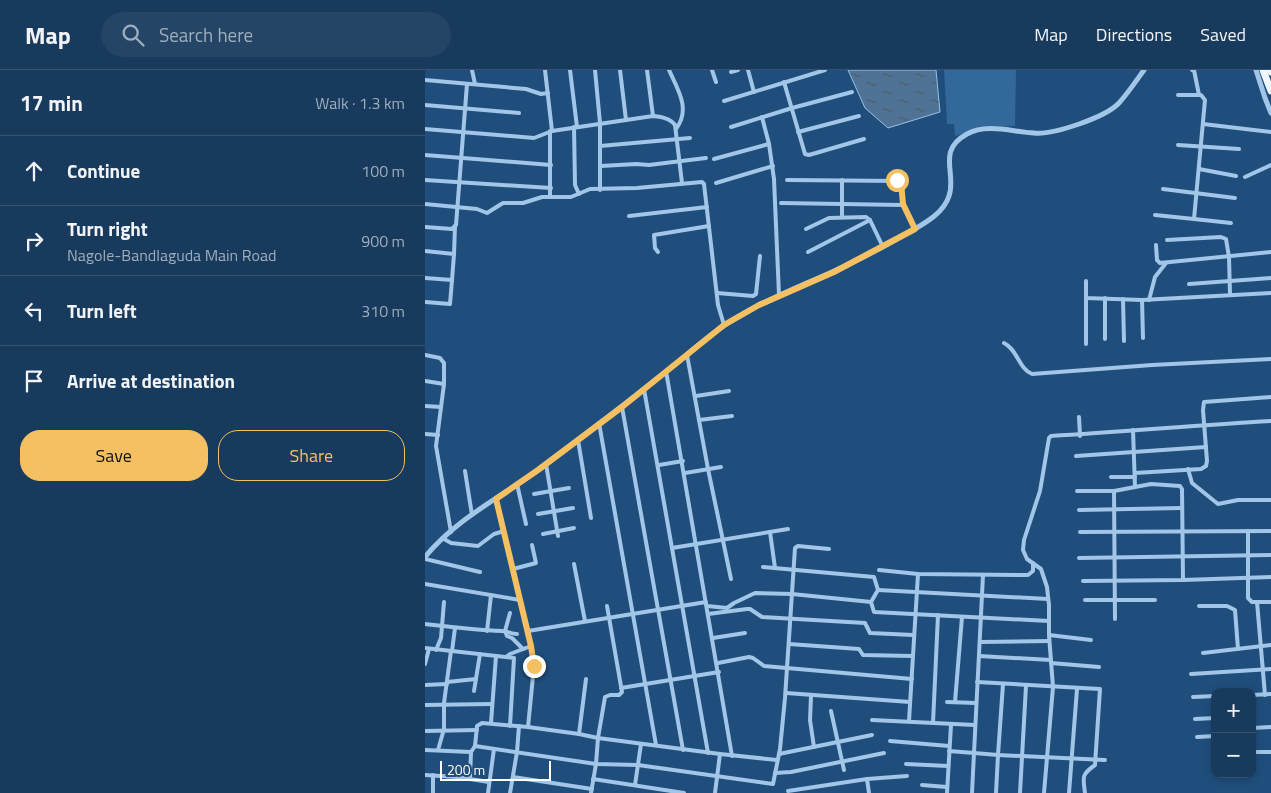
<!DOCTYPE html>
<html lang="en">
<head>
<meta charset="utf-8">
<style>
  :root { --surface:#173a5d; --page:#244566; --text:#f1f3f6; --muted:#9eadbc; --line:#365472; --accent:#f5c062 }
  body { margin:0; font-family:"Titillium Web",sans-serif; background:var(--page); color:var(--text) }
  .controls { position:absolute; right:15px; bottom:15px; display:grid; overflow:hidden; border-radius:10px; box-shadow:0 2px 8px #0003 }
  .controls button { width:45px; height:45px; display:grid; place-items:center; padding:0; border:0; border-bottom:1px solid var(--line); background:var(--surface); color:var(--text); font:25px sans-serif }
  .scale { position:absolute; left:15px; bottom:12px; width:111px; box-sizing:border-box; padding-left:5px; border:2px solid #fff; border-top:0; font-size:14px; line-height:18px; white-space:nowrap; color:#fff; -webkit-text-stroke:4px #1f4e7c; paint-order:stroke }
  .stop { position:absolute; width:15px; height:15px; margin:-11px; border:4px solid #f5c062; border-radius:50%; background:#fff }
  .stop.end { background:#f5c062; border-color:#fff; box-shadow:0 1px 5px #0008 }
  .list { margin:0; padding:0; list-style:none }
  h2 { display:flex; justify-content:space-between; align-items:center; height:65px; margin:0; padding:0 20px; font-size:21px }
  h2 small { font-size:16px; font-weight:400; color:var(--muted) }
  .list li { display:grid; grid-template-columns:32px 1fr auto; gap:15px; align-items:center; box-sizing:border-box; height:70px; padding:0 20px; border-top:1px solid var(--line) }
  .list b { display:block; font-size:19px; white-space:nowrap }
  .list p { margin:0; font-size:16px; white-space:nowrap; color:var(--muted) }
  .list em { font-size:16px; font-style:normal; color:var(--muted) }
  .actions { display:flex; gap:10px; padding:15px 20px }
  .actions a { flex:1; padding:11px 0; border:1px solid var(--accent); border-radius:20px; text-align:center; font-size:18px; color:var(--accent) }
  .actions .main { background:var(--accent); color:#111 }
  .icon { flex:none; width:28px; height:28px; fill:none; stroke:currentColor; stroke-width:2; stroke-linecap:round; stroke-linejoin:round }
  .map { position:relative; flex:none; width:846px; height:723px; overflow:hidden }
  header { display:flex; align-items:center; gap:30px; box-sizing:border-box; height:70px; padding:0 25px; background:var(--surface); border-bottom:1px solid var(--line) }
  header strong { font-size:24px }
  nav { display:flex; gap:28px; margin-inline-start:auto; font-size:18px }
  .search { width:350px; height:45px; background:var(--page); display:flex; align-items:center; gap:12px; box-sizing:border-box; padding:0 18px; border-radius:28px; color:var(--muted); font-size:19px }
  main { display:flex }
  aside { flex:1; background:var(--surface) }
  .map>svg:first-child { display:block }
  .grass { fill:#32689a }
  .water { fill:url(#water-ripples); stroke:#95c2e8 }
  .lines { fill:none; stroke-linecap:round; stroke-linejoin:round }
  .minor { stroke:#a2c6e7; stroke-width:4 }
  .tertiary { stroke:#a2c6e7; stroke-width:5 }
  .trunk { stroke:#f1f7fe; stroke-width:7 }
  .route { stroke:#f5c062; stroke-width:6 }
</style>
</head>
<body>
<header>
<strong>Map</strong>
<div class="search"><svg class="icon" aria-label="search" viewBox="0 0 24 24"><circle cx="10" cy="10" r="6"/><path d="M15 15l6 6"/></svg>Search here</div>
<nav><a>Map</a><a>Directions</a><a>Saved</a></nav>
</header>
<main>
<aside>
<h2>17 min<small>Walk · 1.3 km</small></h2>
<ul class="list">
<li><svg class="icon" aria-label="ahead" viewBox="0 0 24 24"><path d="M12 20V5M6 11l6-6 6 6"/></svg><div><b>Continue</b></div><em>100 m</em></li>
<li><svg class="icon" aria-label="right" viewBox="0 0 24 24"><path d="M7 20v-9h11M14 6l5 5-5 5"/></svg><div><b>Turn right</b><p>Nagole-Bandlaguda Main Road</p></div><em>900 m</em></li>
<li><svg class="icon" aria-label="left" viewBox="0 0 24 24"><path d="M17 20v-9H6M10 6l-5 5 5 5"/></svg><div><b>Turn left</b></div><em>310 m</em></li>
<li><svg class="icon" aria-label="arrive" viewBox="0 0 24 24"><path d="M6 21V4h12l-3 4 3 4H6"/></svg><div><b>Arrive at destination</b></div></li>
</ul>
<div class="actions"><a class="main">Save</a><a>Share</a></div>
</aside>
<div class="map">
<svg width="846" height="723" viewBox="0 0 846 723">
  <defs>
    <pattern id="water-ripples" width="26" height="14" patternUnits="userSpaceOnUse" patternTransform="scale(1.25)"><rect width="26" height="14" fill="#507395"/><path d="M2 4q2-2 4 0t4 0M15 11q2-2 4 0t4 0" fill="none" stroke="#4e5c69"/></pattern>
  </defs>
  <rect width="100%" height="100%" fill="#1f4e7c"/>
  <!-- grass -->
  <polygon class="grass" points="519,0 591,0 590,56 562,57 530,66 529,54 522,54"/>
  <!-- water -->
  <polygon class="water" points="423,0 511,0 515,42 463,58 440,38"/>
  <g class="lines">
    <!-- minor -->
    <g class="minor">
      <polyline points="47,0 50,14"/>
      <polyline points="120,0 127,61"/>
      <polyline points="145,0 152,57"/>
      <polyline points="170,0 175,53 175,120"/>
      <polyline points="195,0 201,50"/>
      <polyline points="222,0 228,46"/>
      <path d="M 244,0 C 253,20 266,39 251,59"/>
      <polyline points="287,0 291,12"/>
      <polyline points="323,0 329,22"/>
      <polyline points="767,0 769,0 774,25"/>
      <polyline points="306,2 313,0"/>
      <polyline points="0,10 101,19 116,24 123,23"/>
      <polyline points="359,12 380,84 384,85 439,69"/>
      <polyline points="753,25 776,25 780,30 769,149 806,153"/>
      <polyline points="299,31 400,0"/>
      <polyline points="0,35 94,43"/>
      <polyline points="337,47 344,74 349,109 354,225"/>
      <polyline points="778,54 846,62"/>
      <polyline points="149,57 150,115 154,124"/>
      <polyline points="306,57 367,38 427,22"/>
      <path d="M 0,59 L 109,68 L 127,61 L 228,46 C 236,47 245,48 250,55 L 257,113"/>
      <polyline points="125,61 125,127"/>
      <polyline points="373,62 434,46"/>
      <polyline points="753,75 814,79"/>
      <polyline points="175,76 265,68"/>
      <polyline points="0,85 126,95"/>
      <polyline points="289,89 344,74"/>
      <polyline points="176,96 211,94 224,95 281,88"/>
      <polyline points="774,99 811,106"/>
      <polyline points="820,107 846,95"/>
      <polyline points="0,110 126,118"/>
      <polyline points="362,110 474,111 476,113 478,135 490,159"/>
      <polyline points="417,110 417,147"/>
      <polyline points="291,113 348,96"/>
      <polyline points="738,119 810,128"/>
      <polyline points="356,133 478,135"/>
      <polyline points="0,134 52,139 62,143 78,133 98,133 117,127 146,127 165,119 212,118 277,112 279,114 293,235 299,255"/>
      <polyline points="730,145 769,149"/>
      <polyline points="204,146 282,137"/>
      <polyline points="0,157 27,159 31,155 42,14"/>
      <polyline points="381,159 404,148 441,147 445,150 458,177"/>
      <polyline points="742,170 796,167 801,169 804,187 805,224"/>
      <polyline points="731,175 732,190 735,193 846,182"/>
      <polyline points="0,181 29,184 27,210 0,208"/>
      <polyline points="233,182 230,178 229,165 284,156"/>
      <polyline points="383,182 445,150"/>
      <polyline points="29,184 30,156"/>
      <polyline points="661,211 661,228 717,230 846,223"/>
      <polyline points="764,214 846,208"/>
      <polyline points="292,223 328,226 331,224 335,186"/>
      <polyline points="661,228 661,274"/>
      <polyline points="680,228 680,269"/>
      <polyline points="698,229 699,271"/>
      <polyline points="717,230 718,268"/>
      <polyline points="724,230 730,207 741,193"/>
      <polyline points="0,232 25,234 27,210"/>
      <path d="M 579,273 C 592,279 594,299 607,304 L 727,295 L 846,289"/>
      <polyline points="0,285 15,288 19,293 19,314 11,376 26,462"/>
      <polyline points="262,285 283,399 306,509"/>
      <polyline points="241,301 307,686"/>
      <polyline points="0,311 19,314"/>
      <polyline points="219,319 283,683"/>
      <polyline points="271,326 304,321"/>
      <polyline points="0,336 16,337"/>
      <polyline points="197,337 258,680"/>
      <polyline points="654,347 655,366"/>
      <polyline points="274,350 307,346"/>
      <polyline points="174,353 231,675"/>
      <polyline points="708,360 710,417"/>
      <polyline points="0,364 13,365"/>
      <polyline points="153,370 166,448"/>
      <polyline points="651,386 781,377"/>
      <polyline points="121,394 133,466"/>
      <polyline points="234,395 258,391"/>
      <polyline points="763,399 767,413 793,434 813,430 846,430"/>
      <polyline points="40,401 47,445"/>
      <polyline points="260,403 296,397"/>
      <polyline points="710,403 776,399 781,396 782,391 778,340 779,332 846,327"/>
      <polyline points="686,407 710,407"/>
      <polyline points="92,414 101,454"/>
      <polyline points="652,421 689,421 726,414 755,416 757,419 758,510"/>
      <polyline points="689,421 690,549"/>
      <polyline points="109,424 144,418"/>
      <polyline points="654,440 757,438"/>
      <polyline points="113,444 148,438"/>
      <polyline points="823,461 823,528 827,532 846,532"/>
      <polyline points="345,462 350,498"/>
      <polyline points="655,462 846,461"/>
      <polyline points="118,464 149,458"/>
      <polyline points="19,469 26,473 53,476 69,464 79,461"/>
      <polyline points="247,478 363,459"/>
      <polyline points="654,488 846,485"/>
      <polyline points="0,489 55,502"/>
      <polyline points="149,494 160,551"/>
      <polyline points="338,497 449,507 453,520"/>
      <polyline points="88,499 111,493 107,475"/>
      <polyline points="454,500 493,504 603,505 608,501 608,493"/>
      <polyline points="558,505 549,683 573,685 571,723"/>
      <polyline points="658,511 758,510 846,507"/>
      <polyline points="0,514 95,530"/>
      <polyline points="453,520 623,529"/>
      <polyline points="660,530 730,530"/>
      <polyline points="446,532 453,520"/>
      <polyline points="832,532 840,625"/>
      <polyline points="182,536 197,622 194,625 185,625 180,627 173,668 295,684 352,690"/>
      <polyline points="282,536 302,538 309,533 330,523 367,524 446,532 449,542 624,551"/>
      <polyline points="774,536 802,536 810,540 813,579"/>
      <polyline points="85,543 80,561 82,566 87,568 98,579"/>
      <polyline points="283,544 322,539 325,539 337,547 440,553 445,563 488,565"/>
      <path d="M 0,554 C 26,557 51,560 77,561 C 82,561 86,564 92,564"/>
      <polyline points="62,561 66,525"/>
      <polyline points="103,561 281,532"/>
      <polyline points="624,565 666,570"/>
      <polyline points="288,568 320,563"/>
      <polyline points="555,572 624,571"/>
      <polyline points="364,574 434,579 438,585 487,586"/>
      <polyline points="0,578 89,588 85,656"/>
      <polyline points="11,580 16,568 19,532"/>
      <polyline points="27,581 30,558"/>
      <polyline points="778,583 846,575"/>
      <polyline points="554,586 626,590"/>
      <polyline points="81,587 85,584 106,576"/>
      <polyline points="293,593 324,587 328,588 339,596 487,609"/>
      <polyline points="626,593 674,597"/>
      <polyline points="0,594 4,579"/>
      <polyline points="766,604 846,599"/>
      <polyline points="22,612 51,609"/>
      <path d="M 552,612 L 675,619 L 670,695 C 656,705 658,707 660,723"/>
      <polyline points="578,614 573,685 680,690"/>
      <polyline points="0,615 22,614"/>
      <polyline points="196,618 294,602"/>
      <polyline points="49,621 55,584"/>
      <polyline points="361,623 485,632"/>
      <polyline points="827,625 846,624"/>
      <polyline points="386,626 385,650 389,677"/>
      <polyline points="768,627 790,626"/>
      <polyline points="522,632 551,633"/>
      <polyline points="530,632 537,547"/>
      <polyline points="0,635 67,634"/>
      <polyline points="406,641 419,700"/>
      <polyline points="770,649 790,648"/>
      <polyline points="447,650 550,655"/>
      <polyline points="484,651 493,504"/>
      <polyline points="66,653 71,586"/>
      <polyline points="508,653 513,545"/>
      <polyline points="103,657 154,664 161,609"/>
      <polyline points="827,658 846,657"/>
      <polyline points="0,661 52,660"/>
      <polyline points="154,664 173,668 171,694 166,723"/>
      <polyline points="772,667 790,666"/>
      <polyline points="465,671 524,676"/>
      <polyline points="50,676 171,694 213,695 348,714 355,679 360,628 370,478 373,476 404,479"/>
      <polyline points="0,680 46,682 50,676 52,656 57,653 103,657 109,596 108,585 71,429"/>
      <polyline points="13,680 19,659 19,633 26,581"/>
      <polyline points="524,681 549,683 547,723"/>
      <polyline points="827,682 846,682"/>
      <polyline points="354,684 447,665"/>
      <polyline points="481,694 523,696"/>
      <polyline points="350,703 366,702 459,683"/>
      <polyline points="0,705 32,707 64,712"/>
      <polyline points="88,707 167,719"/>
      <polyline points="45,709 46,682"/>
      <polyline points="168,709 259,723"/>
      <polyline points="442,709 444,723"/>
      <polyline points="210,715 216,674"/>
      <polyline points="497,715 522,717"/>
      <polyline points="363,721 442,709 482,706"/>
      <polyline points="8,723 8,705"/>
      <polyline points="63,723 69,679"/>
      <polyline points="85,723 92,682 94,656"/>
      <polyline points="290,723 295,684"/>
      <polyline points="522,723 526,655"/>
      <polyline points="595,723 601,616"/>
      <path d="M 619,723 L 628,617 L 624,565 L 624,535 L 622,517 L 616,499 L 602,489 L 598,480 L 599,470 L 615,421 L 624,368 L 626,366 C 699,362 772,355 846,351"/>
      <polyline points="644,723 652,619"/>
    </g>
    <!-- tertiary -->
    <g class="tertiary">
      <polyline points="831,0 840,28 846,43"/>
      <path d="M 0,487 C 30,450 74,428 112,401 C 156,368 200,334 243,300 C 267,281 289,260 316,245 C 345,228 376,216 407,202 C 435,190 462,175 488,160 C 502,152 519,142 524,126 C 532,103 511,81 542,64 C 562,53 588,62 609,63 C 629,65 681,47 694,33 C 703,23 711,11 719,0"/>
    </g>
    <!-- trunk -->
    <g class="trunk">
      <polyline points="838,0 846,21"/>
      <polyline points="845,0 846,2"/>
    </g>
  </g>
  <g class="lines">
    <!-- route -->
    <polyline class="route" points="109,596 106,576 71,429 113,400 197,337 299,255 334,235 409,202 490,159 478,134 476,112 472,110"/>
  </g>
</svg>
<div class="controls">
<button>+</button>
<button>−</button>
</div>
<div class="scale">200 m</div>
<div class="stop" style="left:472px;top:110px"></div>
<div class="stop end" style="left:109px;top:596px"></div>
</div>
</main>
</body>
</html>
